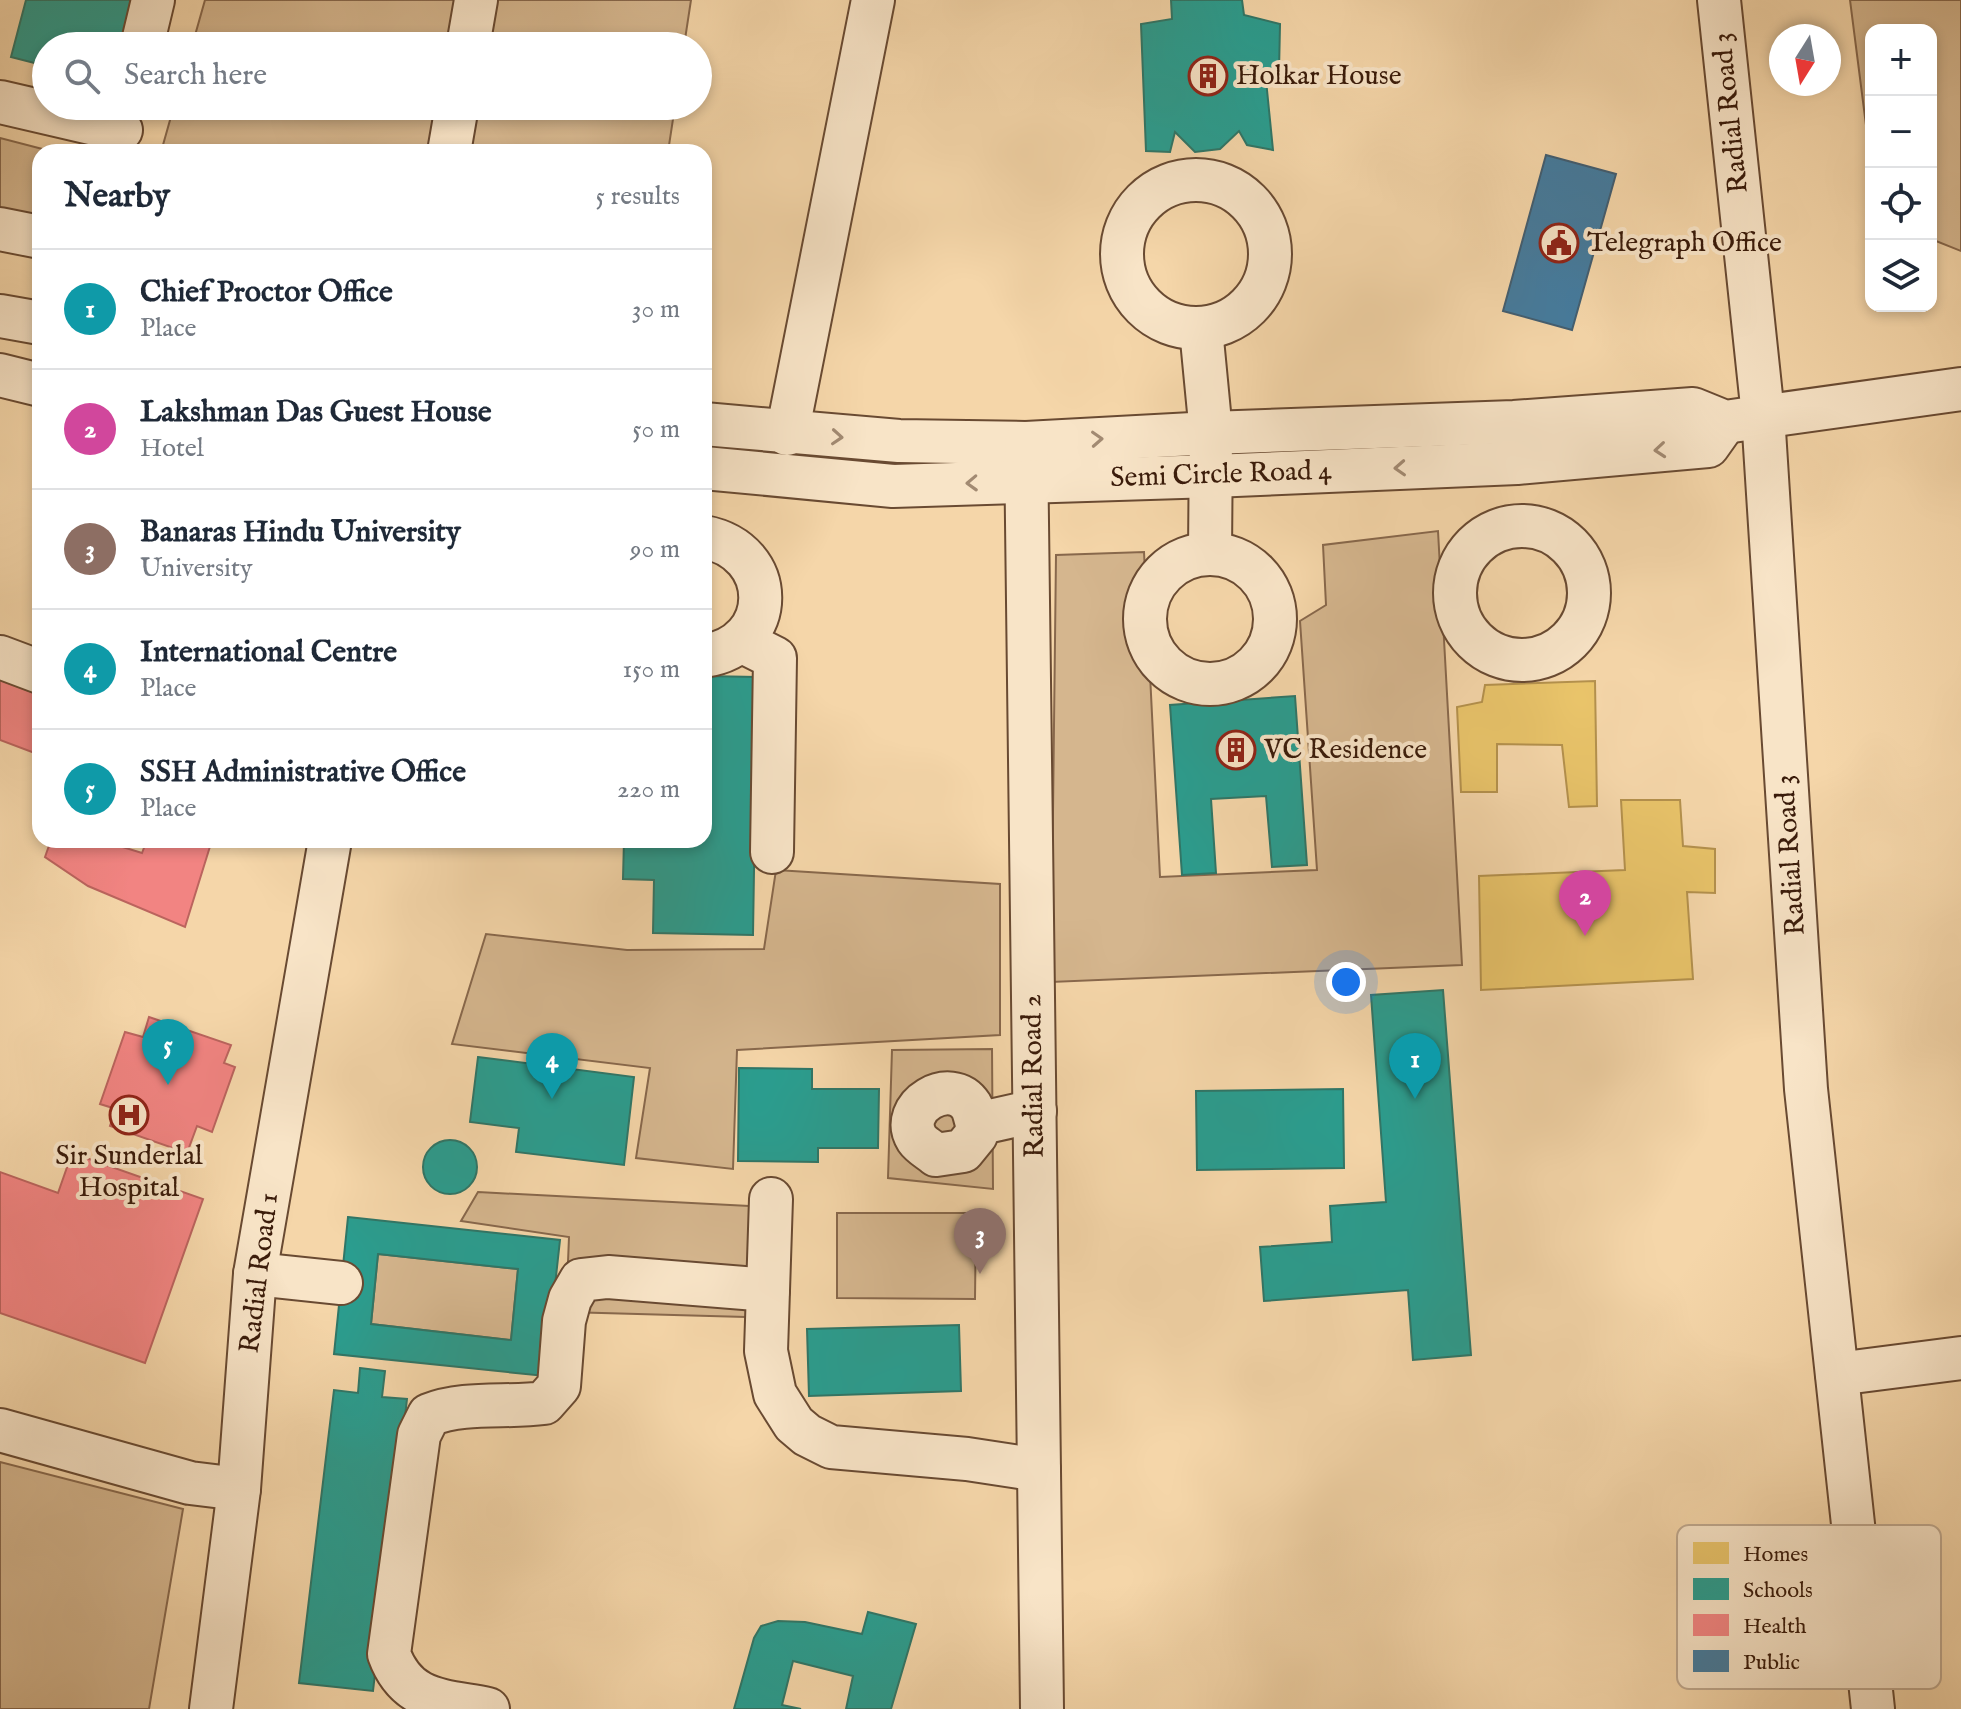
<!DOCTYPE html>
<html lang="en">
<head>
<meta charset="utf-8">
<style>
  :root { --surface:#fff; --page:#f6f6f7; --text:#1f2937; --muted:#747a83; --line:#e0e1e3; --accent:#d93025 }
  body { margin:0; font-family:"IM FELL English",serif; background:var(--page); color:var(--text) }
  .controls { position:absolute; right:24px; top:24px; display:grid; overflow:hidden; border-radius:16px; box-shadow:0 4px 12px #0003 }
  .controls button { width:72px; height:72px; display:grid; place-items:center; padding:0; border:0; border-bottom:2px solid var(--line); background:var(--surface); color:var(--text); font:40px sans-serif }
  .compass { position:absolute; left:1769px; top:24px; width:72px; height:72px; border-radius:50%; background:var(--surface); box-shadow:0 4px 12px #0003; rotate:191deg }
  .you { position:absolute; left:1346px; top:982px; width:28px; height:28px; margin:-20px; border:6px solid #fff; border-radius:50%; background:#1a73e8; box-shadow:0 0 0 12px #1a73e833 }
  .badge { display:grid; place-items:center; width:52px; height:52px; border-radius:50%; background:var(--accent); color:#fff; font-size:26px; font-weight:700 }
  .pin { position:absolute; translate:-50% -66px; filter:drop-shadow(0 2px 4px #0008) }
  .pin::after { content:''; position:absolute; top:42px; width:28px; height:24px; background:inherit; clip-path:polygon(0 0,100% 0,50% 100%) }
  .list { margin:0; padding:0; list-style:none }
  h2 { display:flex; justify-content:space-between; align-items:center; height:104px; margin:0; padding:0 32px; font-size:34px }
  h2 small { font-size:26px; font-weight:400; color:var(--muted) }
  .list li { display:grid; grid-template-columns:52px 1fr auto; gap:24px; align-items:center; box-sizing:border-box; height:120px; padding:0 32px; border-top:2px solid var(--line) }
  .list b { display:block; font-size:30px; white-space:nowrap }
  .list p { margin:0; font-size:26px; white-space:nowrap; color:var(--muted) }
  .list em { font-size:26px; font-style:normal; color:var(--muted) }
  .icon { flex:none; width:44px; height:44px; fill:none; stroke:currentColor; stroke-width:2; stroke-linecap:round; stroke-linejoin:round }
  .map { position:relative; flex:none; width:1961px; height:1709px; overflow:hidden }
  .search { position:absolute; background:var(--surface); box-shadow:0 4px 12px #0003; left:32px; top:32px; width:680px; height:88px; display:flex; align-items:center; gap:20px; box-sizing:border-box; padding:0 28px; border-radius:44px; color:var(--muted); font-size:30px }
  .panel { position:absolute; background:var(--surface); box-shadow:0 4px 12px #0003; left:32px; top:144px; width:680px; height:704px; border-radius:24px }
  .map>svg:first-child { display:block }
  .green { fill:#d5b68e; stroke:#88684c; stroke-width:2 }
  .homes { fill:#e9c46a; stroke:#b4914d; stroke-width:2 }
  .schools { fill:#2a9d8f; stroke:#2f7667; stroke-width:2; fill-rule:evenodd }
  .health { fill:#f28482; stroke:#bb645e; stroke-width:2 }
  .public { fill:#457b9d; stroke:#425e71; stroke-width:2 }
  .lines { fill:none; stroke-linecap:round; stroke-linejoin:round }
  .minor-casing { stroke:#694a32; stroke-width:46 }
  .minor { stroke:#f8e4c7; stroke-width:42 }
  .oneway { stroke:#a28a72 }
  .labels { text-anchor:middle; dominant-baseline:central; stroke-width:8; stroke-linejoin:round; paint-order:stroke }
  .poi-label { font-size:28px; fill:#3a1b0a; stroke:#f8e4c7; text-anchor:start }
  .street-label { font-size:28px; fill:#3a1b0a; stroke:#f8e4c7 }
  .key { fill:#f8e4c7; stroke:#bfa88e; stroke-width:2 }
  .key-label { font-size:22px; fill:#3a1b0a }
</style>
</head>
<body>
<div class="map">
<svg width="1961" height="1709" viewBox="0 0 1961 1709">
  <rect width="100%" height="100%" fill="#f5d6a9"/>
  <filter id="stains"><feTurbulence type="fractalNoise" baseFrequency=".0025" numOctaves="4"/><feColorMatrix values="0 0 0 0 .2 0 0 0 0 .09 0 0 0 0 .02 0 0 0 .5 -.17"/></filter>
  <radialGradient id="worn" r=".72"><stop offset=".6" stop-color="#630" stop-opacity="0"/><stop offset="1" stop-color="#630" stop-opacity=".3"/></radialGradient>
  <!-- green -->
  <g class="green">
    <polygon points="205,0 691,0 684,46 192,46"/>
    <polygon points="1850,0 1961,0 1961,251 1931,239 1931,30 1871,30 1871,164"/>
    <polygon points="174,106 675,106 668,152 161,152"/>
    <polygon points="0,138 54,152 40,152 40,239 0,229"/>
    <polygon points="1438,531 1462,965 1051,982 1056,555 1144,552 1160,877 1317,870 1300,621 1326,605 1323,545"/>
    <polygon points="776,870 1000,884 1000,1035 737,1050 733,1169 636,1158 650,1068 452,1044 486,934 627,950 764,949"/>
    <polygon points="992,1049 993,1189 888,1178 892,1050"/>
    <polygon points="478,1192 789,1208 784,1318 566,1312 569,1237 461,1221"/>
    <polygon points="837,1213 976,1213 975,1299 837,1298"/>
    <polygon points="378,1254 518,1269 511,1340 371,1324"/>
    <polygon points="0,1462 183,1509 149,1709 0,1709"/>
  </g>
  <!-- homes -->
  <g class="homes">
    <polygon points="1595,681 1597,806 1569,807 1562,745 1497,744 1497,792 1461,792 1457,707 1482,702 1485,685"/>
    <polygon points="1621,800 1680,800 1683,846 1715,849 1715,893 1687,892 1693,979 1481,990 1479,876 1625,870"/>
  </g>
  <!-- schools -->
  <g class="schools">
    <polygon points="26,0 140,0 127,46 46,46 46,66 11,57"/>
    <polygon points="1171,0 1242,0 1244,15 1280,24 1279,72 1266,80 1273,150 1247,145 1239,131 1220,149 1195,152 1175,132 1170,152 1146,151 1141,24 1172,19"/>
    <polygon points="704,676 757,677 753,935 653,933 654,880 623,879 624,840 704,840"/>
    <polygon points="1295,696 1307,865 1272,867 1266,796 1211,799 1216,873 1182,875 1170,705"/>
    <polygon points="1443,990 1471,1355 1413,1360 1408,1290 1264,1301 1260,1247 1332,1242 1330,1206 1386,1202 1371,995"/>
    <polygon points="478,1057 634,1077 624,1165 516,1152 519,1128 470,1122"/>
    <polygon points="739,1068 812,1069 812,1089 879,1089 878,1148 818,1148 818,1162 738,1161"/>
    <polygon points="1343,1089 1344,1168 1197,1170 1196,1091"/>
    <circle cx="450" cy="1167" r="27"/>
    <path d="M 348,1217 L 560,1240 L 545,1376 L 334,1354 ZM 378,1254 L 518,1269 L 511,1340 L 371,1324 Z"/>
    <polygon points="959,1325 961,1391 809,1396 807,1329"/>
    <polygon points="360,1368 385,1371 382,1397 407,1399 373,1691 299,1683 334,1390 358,1393"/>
    <polygon points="868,1612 916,1624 891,1709 846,1709 853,1676 793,1661 782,1705 801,1709 734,1709 754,1638 761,1626 778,1621 805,1622 862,1634"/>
  </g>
  <!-- health -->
  <g class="health">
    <polygon points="0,680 40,695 40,755 0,740"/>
    <polygon points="51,840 100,840 142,853 147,840 212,840 185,927 88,886 45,857"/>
    <polygon points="149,1017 231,1045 224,1063 235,1067 212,1132 197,1126 187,1153 110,1126 116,1109 100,1104 125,1032 143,1037"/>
    <polygon points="72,1153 203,1199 145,1363 0,1313 0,1172 58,1193"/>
  </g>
  <!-- public -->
  <polygon class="public" points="1546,155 1616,174 1572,330 1503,311"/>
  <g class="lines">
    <defs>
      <g id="minor">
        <polyline points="1719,0 1763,415 1806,1089 1873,1709"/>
        <polyline points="142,46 153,0"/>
        <polyline points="468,46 476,0"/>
        <polyline points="0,102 121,130"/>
        <polyline points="449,152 457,106"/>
        <circle cx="1196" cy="254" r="74"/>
        <polyline points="0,229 40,237"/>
        <polyline points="0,316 40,323"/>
        <polyline points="1201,329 1211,433 1210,554"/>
        <polyline points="0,375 40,385"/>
        <polyline points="704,424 899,441 1026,443 1211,433 1514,422 1693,409 1725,422 1961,389"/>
        <polyline points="787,434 873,0"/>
        <polyline points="1026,443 1042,1709"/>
        <polyline points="704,468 893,486 1213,476 1517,463 1708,446 1725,422"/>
        <circle cx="1522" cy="593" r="67"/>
        <path d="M 704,537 C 779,551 779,645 704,656"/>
        <circle cx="1210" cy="619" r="65"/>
        <polyline points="741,641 775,658 772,852"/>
        <polyline points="0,657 40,672"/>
        <path d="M 977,1124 C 975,1118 974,1111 971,1106 C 951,1075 897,1107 917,1139 C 921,1145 930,1150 936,1155 L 963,1151 L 976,1135 L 977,1124 L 1035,1111"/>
        <polyline points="771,1199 766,1351 775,1394 794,1424 807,1435 831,1447 967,1459 1039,1470"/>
        <polyline points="255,1274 341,1283"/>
        <polyline points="1837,1374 1961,1358"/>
        <polyline points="0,1430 190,1483 239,1489"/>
        <polyline points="211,1709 239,1489 255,1274 330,840"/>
        <path d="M 488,1709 C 443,1700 407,1703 389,1654 L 419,1435 L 429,1415 C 465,1401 505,1408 544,1403 L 559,1386 L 564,1321 L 570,1299 L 581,1280 L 608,1277 L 768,1290"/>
      </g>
    </defs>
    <!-- minor casing -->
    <use href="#minor" class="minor-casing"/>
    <!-- minor -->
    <use href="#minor" class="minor"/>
  </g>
  <!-- one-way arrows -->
  <defs><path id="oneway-chevron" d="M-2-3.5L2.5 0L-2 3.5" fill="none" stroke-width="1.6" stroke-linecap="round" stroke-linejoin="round" transform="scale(2)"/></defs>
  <g class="oneway">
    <use href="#oneway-chevron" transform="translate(837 437) rotate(4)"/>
    <use href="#oneway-chevron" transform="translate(1097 439) rotate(-3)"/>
    <use href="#oneway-chevron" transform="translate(1660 450) rotate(175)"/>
    <use href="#oneway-chevron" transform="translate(1400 468) rotate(177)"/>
    <use href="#oneway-chevron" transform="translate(972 483) rotate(178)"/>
  </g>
  <!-- icons -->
  <defs>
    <symbol id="building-ring" viewBox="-11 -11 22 22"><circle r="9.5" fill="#f8e4c7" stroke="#8f2418" stroke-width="1.5"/><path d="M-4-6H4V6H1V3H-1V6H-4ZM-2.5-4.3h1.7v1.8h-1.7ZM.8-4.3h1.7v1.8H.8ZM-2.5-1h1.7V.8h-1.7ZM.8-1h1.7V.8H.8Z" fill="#8f2418"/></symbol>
    <symbol id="civic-ring" viewBox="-11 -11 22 22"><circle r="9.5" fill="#f8e4c7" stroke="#8f2418" stroke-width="1.5"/><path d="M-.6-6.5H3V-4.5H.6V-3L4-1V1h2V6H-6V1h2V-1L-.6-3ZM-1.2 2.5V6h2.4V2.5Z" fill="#8f2418"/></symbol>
    <symbol id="hospital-ring" viewBox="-11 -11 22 22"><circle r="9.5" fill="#f8e4c7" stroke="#8f2418" stroke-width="1.5"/><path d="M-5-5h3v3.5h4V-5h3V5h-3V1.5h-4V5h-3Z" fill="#8f2418"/></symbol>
  </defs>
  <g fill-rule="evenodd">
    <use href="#building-ring" x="1186" y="54" width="44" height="44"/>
    <use href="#civic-ring" x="1537" y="221" width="44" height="44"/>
    <use href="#building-ring" x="1214" y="728" width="44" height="44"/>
    <use href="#hospital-ring" x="107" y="1093" width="44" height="44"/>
  </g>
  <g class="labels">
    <!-- poi labels -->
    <g class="poi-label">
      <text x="1236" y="76">Holkar House</text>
      <text x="1587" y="243">Telegraph Office</text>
      <text x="1264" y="750">VC Residence</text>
      <text x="129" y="1156" text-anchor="middle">Sir Sunderlal<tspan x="129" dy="32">Hospital</tspan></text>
    </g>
    <!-- street labels -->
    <g class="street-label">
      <text transform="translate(1731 113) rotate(-96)">Radial Road 3</text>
      <text transform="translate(1221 475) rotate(-2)">Semi Circle Road 4</text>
      <text transform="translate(1791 855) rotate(-94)">Radial Road 3</text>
      <text transform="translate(1034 1076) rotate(-91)">Radial Road 2</text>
      <text transform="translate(260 1273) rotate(-83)">Radial Road 1</text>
    </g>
  </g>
  <!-- legend -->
  <rect x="1677" y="1525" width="264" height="164" rx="12" class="key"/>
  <rect x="1693" y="1542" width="36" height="22" fill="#e9c46a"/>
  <rect x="1693" y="1578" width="36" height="22" fill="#2a9d8f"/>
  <rect x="1693" y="1614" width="36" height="22" fill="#f28482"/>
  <rect x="1693" y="1650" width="36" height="22" fill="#457b9d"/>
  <g class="key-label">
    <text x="1743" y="1561">Homes</text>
    <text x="1743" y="1597">Schools</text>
    <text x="1743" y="1633">Health</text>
    <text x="1743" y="1669">Public</text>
  </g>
  <rect width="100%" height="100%" filter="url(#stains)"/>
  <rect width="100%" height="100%" fill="url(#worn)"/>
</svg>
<div class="controls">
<button>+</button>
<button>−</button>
<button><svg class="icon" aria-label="locate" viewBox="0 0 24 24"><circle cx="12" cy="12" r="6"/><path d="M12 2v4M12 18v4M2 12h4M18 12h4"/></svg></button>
<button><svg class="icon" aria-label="layers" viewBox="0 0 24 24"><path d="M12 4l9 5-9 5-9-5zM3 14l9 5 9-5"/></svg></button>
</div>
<svg class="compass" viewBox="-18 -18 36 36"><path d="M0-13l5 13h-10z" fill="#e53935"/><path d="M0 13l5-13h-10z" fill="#747a83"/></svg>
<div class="you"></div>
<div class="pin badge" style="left:1415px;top:1099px;background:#0f9aa8">1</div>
<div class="pin badge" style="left:1585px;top:936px;background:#d1479c">2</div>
<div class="pin badge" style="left:980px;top:1274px;background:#8d6e63">3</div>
<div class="pin badge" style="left:552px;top:1099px;background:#0f9aa8">4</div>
<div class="pin badge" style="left:168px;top:1085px;background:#0f9aa8">5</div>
<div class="search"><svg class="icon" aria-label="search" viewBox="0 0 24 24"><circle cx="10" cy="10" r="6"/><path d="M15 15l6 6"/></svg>Search here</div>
<section class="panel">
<h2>Nearby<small>5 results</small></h2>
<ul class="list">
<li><span class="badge" style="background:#0f9aa8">1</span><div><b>Chief Proctor Office</b><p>Place</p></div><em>30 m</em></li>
<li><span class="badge" style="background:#d1479c">2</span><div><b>Lakshman Das Guest House</b><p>Hotel</p></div><em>50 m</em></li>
<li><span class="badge" style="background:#8d6e63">3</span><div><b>Banaras Hindu University</b><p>University</p></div><em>90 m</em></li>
<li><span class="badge" style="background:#0f9aa8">4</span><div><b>International Centre</b><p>Place</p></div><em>150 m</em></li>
<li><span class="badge" style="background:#0f9aa8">5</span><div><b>SSH Administrative Office</b><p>Place</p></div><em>220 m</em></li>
</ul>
</section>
</div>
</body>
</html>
